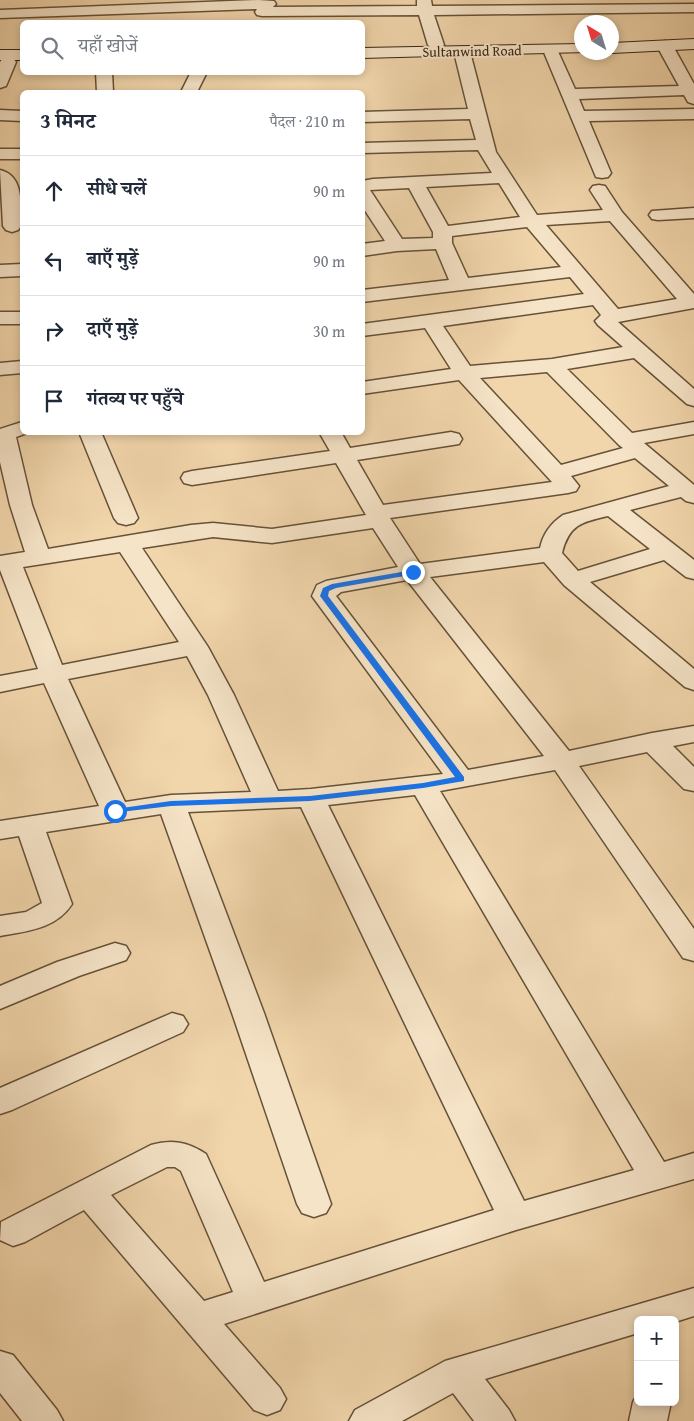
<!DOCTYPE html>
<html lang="hi">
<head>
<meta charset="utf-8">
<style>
  :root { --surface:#fff; --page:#f6f6f7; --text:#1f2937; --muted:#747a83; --line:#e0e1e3 }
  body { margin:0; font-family:"Gentium Book Plus","Noto Serif Devanagari",serif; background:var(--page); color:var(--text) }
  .controls { position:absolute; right:15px; bottom:15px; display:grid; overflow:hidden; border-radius:8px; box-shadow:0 2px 8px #0003 }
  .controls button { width:45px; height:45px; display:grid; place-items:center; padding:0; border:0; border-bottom:1px solid var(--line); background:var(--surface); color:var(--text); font:25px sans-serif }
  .compass { position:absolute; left:574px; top:15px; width:45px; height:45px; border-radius:50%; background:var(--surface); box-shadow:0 2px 8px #0003; rotate:322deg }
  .stop { position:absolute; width:15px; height:15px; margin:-11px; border:4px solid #1a73e8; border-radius:50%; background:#fff }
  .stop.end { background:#1a73e8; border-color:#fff; box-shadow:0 1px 5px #0008 }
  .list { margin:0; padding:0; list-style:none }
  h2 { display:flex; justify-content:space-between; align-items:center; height:65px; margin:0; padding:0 20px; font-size:21px }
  h2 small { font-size:16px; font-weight:400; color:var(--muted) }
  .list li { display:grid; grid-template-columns:32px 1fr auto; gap:15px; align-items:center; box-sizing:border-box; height:70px; padding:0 20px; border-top:1px solid var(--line) }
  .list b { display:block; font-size:19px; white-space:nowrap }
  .list em { font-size:16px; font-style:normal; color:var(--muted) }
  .icon { flex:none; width:28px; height:28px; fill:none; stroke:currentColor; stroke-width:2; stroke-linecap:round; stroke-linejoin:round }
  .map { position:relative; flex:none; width:694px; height:1421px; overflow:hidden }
  .search { position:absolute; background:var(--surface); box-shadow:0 2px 8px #0003; left:20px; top:20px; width:345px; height:55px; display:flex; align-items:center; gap:12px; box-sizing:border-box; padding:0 18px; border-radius:8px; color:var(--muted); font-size:19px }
  .panel { position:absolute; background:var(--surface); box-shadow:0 2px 8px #0003; left:20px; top:90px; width:345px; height:345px; border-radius:8px }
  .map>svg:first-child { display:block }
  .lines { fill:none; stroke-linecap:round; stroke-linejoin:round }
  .minor-casing { stroke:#665238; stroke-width:3 }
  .secondary-casing { stroke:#372612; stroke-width:2 }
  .minor { fill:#f6e4c8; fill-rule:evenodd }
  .secondary { fill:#f6e4c8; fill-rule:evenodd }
  .route { fill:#1a73e8 }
  .labels { text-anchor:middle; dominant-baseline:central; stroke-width:4; stroke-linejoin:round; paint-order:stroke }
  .far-street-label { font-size:14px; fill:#372612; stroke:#f6e4c8 }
</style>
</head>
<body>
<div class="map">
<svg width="694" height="1421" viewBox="0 0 694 1421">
  <rect width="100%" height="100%" fill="#f1d5ab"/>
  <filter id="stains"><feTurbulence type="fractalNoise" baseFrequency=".004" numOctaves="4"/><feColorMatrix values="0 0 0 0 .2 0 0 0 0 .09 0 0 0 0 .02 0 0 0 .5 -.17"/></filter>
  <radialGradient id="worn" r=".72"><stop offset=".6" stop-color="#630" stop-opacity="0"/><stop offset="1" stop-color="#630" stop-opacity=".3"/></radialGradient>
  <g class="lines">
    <defs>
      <g id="minor">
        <polygon points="258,0 274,1 276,4 273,7 417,6 417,0 431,0 432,6 694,4 694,12 434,15 444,45 441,48 431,48 428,45 419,15 262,16 257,15 255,12 257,9 0,18 0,10"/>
        <polygon points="665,41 670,43 673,46 694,84 694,104 688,102 684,95 579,99 584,111 694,109 694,119 589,121 611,173 608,177 602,178 596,177 543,50 546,47 556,47 575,89 679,86 657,46 660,43"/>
        <path d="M 462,47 L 467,49 L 470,52 L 496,152 L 537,215 L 603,210 L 590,190 L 593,186 L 599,185 L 605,186 L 622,212 L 694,294 L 694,308 L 618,322 L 694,389 L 694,406 L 687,404 L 634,358 L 567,369 L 632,433 L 694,422 L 694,434 L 644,443 L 694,485 L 694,503 L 686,501 L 681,497 L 630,510 L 694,560 L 694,579 L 686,577 L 664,560 L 590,582 L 694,669 L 694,690 L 685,687 L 564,585 L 544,562 L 430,577 L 569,751 L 652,733 L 694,726 L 694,742 L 673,746 L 694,767 L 694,791 L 684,789 L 647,752 L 579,766 L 694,929 L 694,961 L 683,958 L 555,770 L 440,791 L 664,1162 L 694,1153 L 694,1179 L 516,1230 L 224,1324 L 280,1388 L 286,1399 L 280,1410 L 267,1415 L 254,1410 L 84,1210 L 25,1242 L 13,1246 L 0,1240 L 1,1222 L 151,1145 C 172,1139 188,1142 206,1154 L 264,1282 L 494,1210 L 301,807 L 188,812 L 264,1013 L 331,1204 L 326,1213 L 314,1217 L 302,1213 L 297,1204 L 232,1013 L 161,814 L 46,832 L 72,904 C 56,929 27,931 0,936 L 0,916 L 26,912 L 42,903 L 19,836 L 0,839 L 0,821 L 99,806 L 44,683 L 0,692 L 0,676 L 38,669 L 0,570 L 0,556 L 25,552 L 10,505 L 0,462 L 0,429 L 22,422 L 22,432 L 30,432 L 16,437 L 32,505 L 48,549 L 191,525 L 213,523 L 272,529 L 366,515 L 336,463 L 192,485 L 184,483 L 181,478 L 184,473 L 192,471 L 330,451 L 319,432 L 341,432 L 350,448 L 451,432 L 459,434 L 462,439 L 459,444 L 357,460 L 383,505 L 552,482 L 459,380 L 362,394 L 362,382 L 451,369 L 425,328 L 362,336 L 362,324 L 584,294 L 570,277 L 362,302 L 362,290 L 449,280 L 436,249 L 397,251 L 362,256 L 362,244 L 385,241 L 362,206 L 362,181 L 373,179 L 492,173 L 478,150 L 362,153 L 362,143 L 476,140 L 470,119 L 362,122 L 362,112 L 468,109 L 454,52 L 457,49 ZM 499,183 L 520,217 L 448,226 L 426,187 ZM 409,188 L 433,232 L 433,238 L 402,239 L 370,190 ZM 610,221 L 677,299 L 618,309 L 546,225 ZM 527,227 L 561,267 L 468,278 L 452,243 L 452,236 ZM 593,305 L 601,315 L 595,321 L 598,325 L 623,347 L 552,359 L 470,366 L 443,326 ZM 547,372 L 619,445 L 623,448 L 561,465 L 480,378 ZM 635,458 L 669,486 L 563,515 C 551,523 543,534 540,548 L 420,564 L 390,518 L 568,493 L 576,491 L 579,486 L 571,476 ZM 608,516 L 650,549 L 578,571 L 562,553 C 569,525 581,522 608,516 ZM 373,528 L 398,567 L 326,581 L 317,585 L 312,596 L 443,774 L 311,789 L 278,791 L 234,695 L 208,647 L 142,548 L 213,537 L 272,543 ZM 120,552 L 179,642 L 62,665 L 23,567 ZM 407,580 L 544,756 L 468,770 L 336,596 L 341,592 ZM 187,656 L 208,695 L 251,792 L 171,795 L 125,802 L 68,679 ZM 415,795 L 634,1170 L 524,1201 L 328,805 ZM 167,1167 L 175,1167 L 181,1171 L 233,1292 L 204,1301 L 111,1195 Z"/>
        <polygon points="8,57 14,59 16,62 6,86 0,88 0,62 2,59"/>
        <polygon points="96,72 112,72 113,92 97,92"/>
        <polygon points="191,72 207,72 197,92 181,92"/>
        <polygon points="0,110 22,111 22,121 0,120"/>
        <rect x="0" y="149" width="22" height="10"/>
        <path d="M 0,170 C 25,176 20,206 21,226 L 18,230 L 12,232 L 6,230 L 3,226 Z"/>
        <polygon points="694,208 694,218 658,220 652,219 649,215 652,211"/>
        <polygon points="22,264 22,276 0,277 0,265"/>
        <rect x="0" y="312" width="22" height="12"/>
        <polygon points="22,361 22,373 0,375 0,363"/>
        <polygon points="79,432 101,432 138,518 134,523 126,525 118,523 114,518"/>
        <polygon points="115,943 126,946 130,953 126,960 79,976 0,1009 0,986 57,962"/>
        <polygon points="172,1013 183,1016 188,1024 183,1032 12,1110 0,1114 0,1088"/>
        <polygon points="694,1288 694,1316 675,1322 675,1320 638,1320 638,1333 485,1379 509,1410 515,1421 474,1421 453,1393 402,1421 349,1421 355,1410 445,1361"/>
        <polygon points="0,1351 13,1355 57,1410 63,1421 22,1421 0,1393"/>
        <polygon points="638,1393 638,1402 671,1402 667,1421 629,1421 633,1402"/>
      </g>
      <g id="secondary">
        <polygon points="694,39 694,49 612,53 611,52 612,43"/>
        <polygon points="582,44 582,52 587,52 362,58 362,48"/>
        <rect x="0" y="50" width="22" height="10"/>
      </g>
    </defs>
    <!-- minor casing -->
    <use href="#minor" class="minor-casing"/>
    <!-- secondary casing -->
    <use href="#secondary" class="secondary-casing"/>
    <!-- minor -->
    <use href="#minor" class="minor"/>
    <!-- secondary -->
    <use href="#secondary" class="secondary"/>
  </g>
  <!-- route -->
  <polygon class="route" points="413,570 416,571 416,574 336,588 329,591 328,596 464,777 464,781 423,788 310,801 171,806 112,813 111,811 115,809 171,801 310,796 423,783 455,777 320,596 323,588 332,584"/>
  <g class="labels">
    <!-- far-street labels -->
    <g class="far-street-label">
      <text transform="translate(472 51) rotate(-1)">Sultanwind Road</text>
    </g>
  </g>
  <rect width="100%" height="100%" filter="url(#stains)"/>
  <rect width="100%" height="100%" fill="url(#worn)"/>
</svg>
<div class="controls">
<button>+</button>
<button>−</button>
</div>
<svg class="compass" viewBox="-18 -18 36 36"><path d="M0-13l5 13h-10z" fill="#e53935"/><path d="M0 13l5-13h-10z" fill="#747a83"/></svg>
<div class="stop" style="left:115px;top:811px"></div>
<div class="stop end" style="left:413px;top:572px"></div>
<div class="search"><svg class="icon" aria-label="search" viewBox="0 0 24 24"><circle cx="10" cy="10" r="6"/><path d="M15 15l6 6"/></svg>यहाँ खोजें</div>
<section class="panel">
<h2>3 मिनट<small>पैदल · 210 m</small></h2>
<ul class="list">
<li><svg class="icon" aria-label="ahead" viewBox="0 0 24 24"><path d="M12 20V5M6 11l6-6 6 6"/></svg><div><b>सीधे चलें</b></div><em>90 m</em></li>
<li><svg class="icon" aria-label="left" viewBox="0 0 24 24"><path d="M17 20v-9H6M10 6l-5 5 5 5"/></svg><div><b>बाएँ मुड़ें</b></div><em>90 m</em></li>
<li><svg class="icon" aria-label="right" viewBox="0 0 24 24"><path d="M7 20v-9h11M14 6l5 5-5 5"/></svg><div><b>दाएँ मुड़ें</b></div><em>30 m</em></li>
<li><svg class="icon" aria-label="arrive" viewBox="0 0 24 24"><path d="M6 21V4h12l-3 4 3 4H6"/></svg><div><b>गंतव्य पर पहुँचे</b></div></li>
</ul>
</section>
</div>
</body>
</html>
